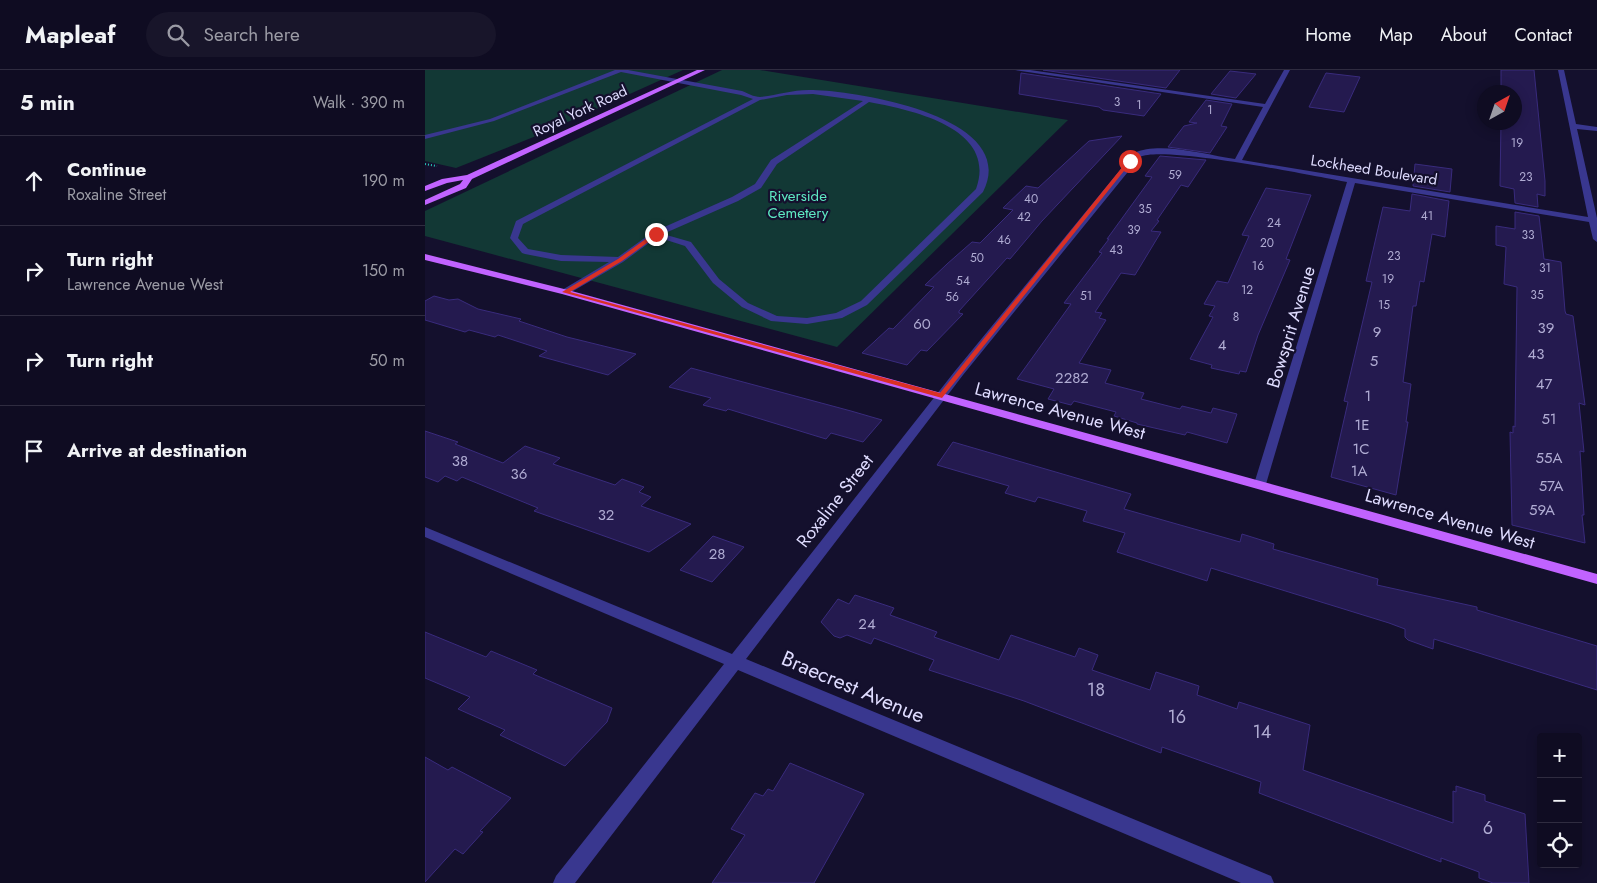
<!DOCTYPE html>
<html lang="en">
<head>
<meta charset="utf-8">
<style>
  :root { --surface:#0f0c22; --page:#18152a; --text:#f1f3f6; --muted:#9b9ba5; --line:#2f2c40 }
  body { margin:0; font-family:Jost,sans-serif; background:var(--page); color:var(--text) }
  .controls { position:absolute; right:15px; bottom:15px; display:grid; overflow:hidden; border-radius:5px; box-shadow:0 2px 12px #0003 }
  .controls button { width:45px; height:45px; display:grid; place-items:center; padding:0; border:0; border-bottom:1px solid var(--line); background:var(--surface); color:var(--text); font:25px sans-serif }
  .compass { position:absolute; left:1052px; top:15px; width:45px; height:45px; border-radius:50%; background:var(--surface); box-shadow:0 2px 12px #0003; rotate:40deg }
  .stop { position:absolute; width:15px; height:15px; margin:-11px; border:4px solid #d93025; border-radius:50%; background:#fff }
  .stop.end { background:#d93025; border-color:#fff; box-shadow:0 1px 5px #0008 }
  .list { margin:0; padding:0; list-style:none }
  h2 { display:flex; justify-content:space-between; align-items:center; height:65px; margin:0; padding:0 20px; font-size:21px }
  h2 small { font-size:16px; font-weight:400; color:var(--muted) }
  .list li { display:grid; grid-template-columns:32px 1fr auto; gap:15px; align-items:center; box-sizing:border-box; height:90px; padding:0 20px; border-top:1px solid var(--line) }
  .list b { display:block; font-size:19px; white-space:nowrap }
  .list p { margin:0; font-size:16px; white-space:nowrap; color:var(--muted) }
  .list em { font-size:16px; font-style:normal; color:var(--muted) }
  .icon { flex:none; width:28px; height:28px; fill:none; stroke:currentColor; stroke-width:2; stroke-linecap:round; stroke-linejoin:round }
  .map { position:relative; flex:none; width:1172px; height:813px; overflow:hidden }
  header { display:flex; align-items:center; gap:30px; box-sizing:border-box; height:70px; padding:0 25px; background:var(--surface); border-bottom:1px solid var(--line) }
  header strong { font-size:24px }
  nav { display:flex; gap:28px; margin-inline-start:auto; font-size:18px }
  .search { width:350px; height:45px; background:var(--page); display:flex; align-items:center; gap:12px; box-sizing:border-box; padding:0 18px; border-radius:28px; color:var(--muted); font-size:19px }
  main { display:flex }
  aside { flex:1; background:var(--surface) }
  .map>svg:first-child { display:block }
  .green { fill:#123835 }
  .building { fill:#241a4f; stroke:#392b7d }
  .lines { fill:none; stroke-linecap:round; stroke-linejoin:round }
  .path { stroke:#28c7ba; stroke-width:2; stroke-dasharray:1 2; stroke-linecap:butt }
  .minor { fill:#39378f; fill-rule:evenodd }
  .major { fill:#c163ff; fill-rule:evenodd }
  .route { fill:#d93025 }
  .labels { text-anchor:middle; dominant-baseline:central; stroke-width:4.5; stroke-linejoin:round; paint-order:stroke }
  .far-number-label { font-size:12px; fill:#b0acd3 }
  .far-street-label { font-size:15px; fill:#dfdcff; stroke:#14102d }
  .far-park-label { font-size:15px; fill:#5ee9c3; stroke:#14102d }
  .number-label { font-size:15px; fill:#b0acd3 }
  .street-label { font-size:18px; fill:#dfdcff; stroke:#14102d }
  .near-number-label { font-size:18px; fill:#b0acd3 }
  .near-street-label { font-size:21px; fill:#dfdcff; stroke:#14102d }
</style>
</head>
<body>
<header>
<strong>Mapleaf</strong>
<div class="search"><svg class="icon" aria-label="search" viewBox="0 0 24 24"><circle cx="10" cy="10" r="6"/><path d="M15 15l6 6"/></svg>Search here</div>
<nav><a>Home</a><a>Map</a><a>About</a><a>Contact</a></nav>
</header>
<main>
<aside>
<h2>5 min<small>Walk · 390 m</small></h2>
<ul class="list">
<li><svg class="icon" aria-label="ahead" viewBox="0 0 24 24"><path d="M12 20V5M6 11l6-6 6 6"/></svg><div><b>Continue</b><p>Roxaline Street</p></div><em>190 m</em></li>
<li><svg class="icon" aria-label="right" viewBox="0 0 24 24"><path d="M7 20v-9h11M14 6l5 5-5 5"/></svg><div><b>Turn right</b><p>Lawrence Avenue West</p></div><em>150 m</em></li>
<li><svg class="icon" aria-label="right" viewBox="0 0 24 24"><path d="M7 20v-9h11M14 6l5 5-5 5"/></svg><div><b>Turn right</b></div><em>50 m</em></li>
<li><svg class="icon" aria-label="arrive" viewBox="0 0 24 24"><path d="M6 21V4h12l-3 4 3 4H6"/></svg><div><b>Arrive at destination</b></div></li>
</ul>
</aside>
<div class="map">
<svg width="1172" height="813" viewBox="0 0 1172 813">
  <rect width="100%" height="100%" fill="#14102d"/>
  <!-- green -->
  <g class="green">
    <polygon points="0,0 258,0 116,64 31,98 0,91"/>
    <polygon points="297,0 335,0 643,50 412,277 0,166 0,141"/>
  </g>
  <!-- building -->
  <g class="building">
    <polygon points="618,0 755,0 741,18"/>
    <polygon points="1076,0 1109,0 1120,111 1120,126 1112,124 1113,137 1090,133 1089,119 1075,116 1076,52 1090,52 1090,22 1076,22"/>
    <polygon points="805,1 831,4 811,28 786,24"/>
    <polygon points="596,3 736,24 719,46 678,40 674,37 594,24"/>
    <polygon points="901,3 935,7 919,42 884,37"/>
    <polygon points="781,30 807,34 796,56 802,57 785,83 743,77 759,56 772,53 764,52"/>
    <polygon points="697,66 617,151 585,189 582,188 534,241 534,243 538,244 502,281 496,280 482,295 437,283 464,258 468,259 509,217 500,215 522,194 547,172 555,173 588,140 578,138 601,116 613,118 664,71"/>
    <polygon points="735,86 781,90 763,117 756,115 732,150 734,151 726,161 736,162 710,205 696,203 670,242 677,243 674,248 681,250 654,293 686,300 680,313 719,323 716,329 755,339 757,336 786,343 788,338 812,344 802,373 762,362 760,365 712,354 712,353 689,346 691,342 649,331 646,335 623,329 629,319 592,309 646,234 639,233 677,183 674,182 684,169 682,169 727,107 720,106"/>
    <polygon points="990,94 1027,99 1025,122 988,116"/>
    <polygon points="841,118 886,125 861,189 865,190 833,265 821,302 815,301 814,304 786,298 787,295 765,289 788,247 784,246 790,236 779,234 792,211 803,213 824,166 817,165"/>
    <polygon points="987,124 1024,131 1020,167 1007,164 999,212 995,211 991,236 988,236 978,312 986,314 981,352 983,352 971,425 906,407 923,332 919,331 947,212 941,211 958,137 985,141"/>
    <polygon points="1090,142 1114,146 1119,189 1136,192 1140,241 1141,244 1148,246 1160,335 1154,333 1159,382 1155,381 1159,445 1157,445 1160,473 1087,455 1085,362 1088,363 1088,356 1090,357 1092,217 1079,214 1081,177 1071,175 1071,156 1090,159"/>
    <polygon points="9,226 24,230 33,229 53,239 96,249 94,251 142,267 211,284 183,305 114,286 122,281 73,265 70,267 44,260 40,262 0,250 0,231"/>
    <polygon points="266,298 426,341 457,350 438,372 406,363 401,369 303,339 301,341 278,335 286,328 244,317"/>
    <polygon points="0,361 33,372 30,374 78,393 100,376 135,388 128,394 190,415 197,409 219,417 214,422 226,427 216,436 266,454 224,482 109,441 113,438 37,407 32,411 20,406 13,412 0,407"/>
    <polygon points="528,372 706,424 699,439 815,472 817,464 849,474 848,479 953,509 952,515 1052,537 1052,540 1172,576 1172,620 1009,569 1008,579 983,570 980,567 980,559 964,553 786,498 782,511 692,482 700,463 658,451 662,441 613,427 610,432 580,423 584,416 512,395"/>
    <polygon points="288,466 319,477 287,512 255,500"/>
    <polygon points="430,525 469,538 465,545 512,562 509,567 574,590 586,565 650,587 654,578 673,585 667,600 725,620 731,602 774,616 772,625 812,639 814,632 885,655 878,700 1028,753 1028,721 1031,722 1031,716 1060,725 1060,731 1100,744 1104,813 1068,813 1054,808 1054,802 1016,788 1016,792 834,723 836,712 737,677 736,683 599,631 504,600 509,590 449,568 446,574 422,565 415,568 409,566 396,552 413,529 424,534"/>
    <polygon points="0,562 61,587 66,581 112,600 108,604 187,638 182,652 140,696 75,665 80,660 33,639 45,627 0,608"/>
    <polygon points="0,687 23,700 27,697 86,728 55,761 58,762 38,784 30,779 0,812"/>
    <polygon points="365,693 439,724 389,813 287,813 320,765 306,759 330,723 338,726 343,719 348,721"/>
  </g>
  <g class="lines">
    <!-- path -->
    <polyline class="path" points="0,94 12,96"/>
    <!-- minor -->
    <g class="minor">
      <path d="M 190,0 L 203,0 L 317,21 C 322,23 329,27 335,27 C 353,25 369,19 388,20 C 433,21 596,47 558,122 L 442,235 L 417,248 L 382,254 L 346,251 L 317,237 L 288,213 L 260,176 L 232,167 L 198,192 L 143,224 L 137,224 L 137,220 L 184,192 L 136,191 L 100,184 L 97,183 L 85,168 L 91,151 L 328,29 L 316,25 L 196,2 L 69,51 L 0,69 L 0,65 L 65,49 ZM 388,24 L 438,31 L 346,90 L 330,114 L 307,127 L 228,162 L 193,187 L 136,185 L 103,179 L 93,168 L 98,154 L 335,30 L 362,25 ZM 444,32 C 487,40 573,58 551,119 L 436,231 L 411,243 L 382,248 L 352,246 L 323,233 L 294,209 L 266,172 L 238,164 L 313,131 L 336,118 L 352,94 Z"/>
      <path d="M 590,0 L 605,0 L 840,34 L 859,0 L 865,0 L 817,90 L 1163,147 L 1133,0 L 1139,0 L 1151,54 L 1172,57 L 1172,61 L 1152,59 L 1172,148 L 1172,172 L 1168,169 L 1164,152 L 930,113 L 841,414 L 835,418 L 829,414 L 922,112 C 888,106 738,75 715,87 L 538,305 L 321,589 L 846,806 L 849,813 L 816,813 L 313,600 L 150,813 L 128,813 L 131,806 L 299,594 L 0,467 L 0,457 L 307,584 L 530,301 L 709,83 C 735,71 782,85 810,89 L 838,37 Z"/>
    </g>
    <!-- major -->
    <g class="major">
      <polygon points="272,0 280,0 47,109 41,118 0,135 0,130 35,114 38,110 22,113 0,121 0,116 17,109 42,105"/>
      <polygon points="0,184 143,220 1172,504 1172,514 137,224 0,190"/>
    </g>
  </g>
  <!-- route -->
  <polygon class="route" points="703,90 707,91 517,328 137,222 193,189 229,163 233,163 233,165 197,191 145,222 515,323"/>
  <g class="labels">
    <!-- far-number labels -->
    <g class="far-number-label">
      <text x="692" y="32">3</text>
      <text x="714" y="35">1</text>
      <text x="785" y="40">1</text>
      <text x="1092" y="73">19</text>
      <text x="750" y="105">59</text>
      <text x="1101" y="107">23</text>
      <text x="606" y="129">40</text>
      <text x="720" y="139">35</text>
      <text x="1002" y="146">41</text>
      <text x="599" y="147">42</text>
      <text x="849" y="153">24</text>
      <text x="709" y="160">39</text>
      <text x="1103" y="165">33</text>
      <text x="579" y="170">46</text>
      <text x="842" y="173">20</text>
      <text x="691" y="180">43</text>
      <text x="969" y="186">23</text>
      <text x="552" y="188">50</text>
      <text x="833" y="196">16</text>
      <text x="1120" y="198">31</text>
      <text x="963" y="209">19</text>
      <text x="538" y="211">54</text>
      <text x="822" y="220">12</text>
      <text x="1112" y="225">35</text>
      <text x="661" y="226">51</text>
      <text x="527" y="227">56</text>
      <text x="959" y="235">15</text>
      <text x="811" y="247">8</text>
    </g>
    <!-- far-street labels -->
    <g class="far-street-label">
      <text transform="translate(155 41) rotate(-25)">Royal York Road</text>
      <text transform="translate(949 100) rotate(9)">Lockheed Boulevard</text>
    </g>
    <!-- far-park labels -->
    <g class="far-park-label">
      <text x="373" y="126">Riverside<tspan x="373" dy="17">Cemetery</tspan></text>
    </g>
    <!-- number labels -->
    <g class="number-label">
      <text x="497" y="254">60</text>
      <text x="1121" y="258">39</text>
      <text x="952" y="262">9</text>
      <text x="797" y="275">4</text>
      <text x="1111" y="284">43</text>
      <text x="949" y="291">5</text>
      <text x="647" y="308">2282</text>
      <text x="1119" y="314">47</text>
      <text x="943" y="326">1</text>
      <text x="1124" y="349">51</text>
      <text x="937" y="355">1E</text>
      <text x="936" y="379">1C</text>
      <text x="1124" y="388">55A</text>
      <text x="35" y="391">38</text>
      <text x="934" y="401">1A</text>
      <text x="94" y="404">36</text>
      <text x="1126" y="416">57A</text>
      <text x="1117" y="440">59A</text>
      <text x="181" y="445">32</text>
      <text x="292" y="484">28</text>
      <text x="442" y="554">24</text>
    </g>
    <!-- street labels -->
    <g class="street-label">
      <text transform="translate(866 257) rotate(-73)">Bowsprit Avenue</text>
      <text transform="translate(635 341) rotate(15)">Lawrence Avenue West</text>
      <text transform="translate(410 431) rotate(-52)">Roxaline Street</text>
      <text transform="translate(1025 449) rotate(16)">Lawrence Avenue West</text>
    </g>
    <!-- near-number labels -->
    <g class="near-number-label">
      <text x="671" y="620">18</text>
      <text x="752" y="647">16</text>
      <text x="837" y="662">14</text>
      <text x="1063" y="758">6</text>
    </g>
    <!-- near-street labels -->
    <g class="near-street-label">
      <text transform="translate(428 617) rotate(23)">Braecrest Avenue</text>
    </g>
  </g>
</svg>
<div class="controls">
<button>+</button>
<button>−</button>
<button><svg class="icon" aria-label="locate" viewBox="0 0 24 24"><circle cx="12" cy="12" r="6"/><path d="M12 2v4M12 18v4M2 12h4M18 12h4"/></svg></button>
</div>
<svg class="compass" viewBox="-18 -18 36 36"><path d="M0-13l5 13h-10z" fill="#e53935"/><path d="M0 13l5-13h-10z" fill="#9b9ba5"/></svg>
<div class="stop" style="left:705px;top:91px"></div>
<div class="stop end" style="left:231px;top:164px"></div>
</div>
</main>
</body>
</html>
